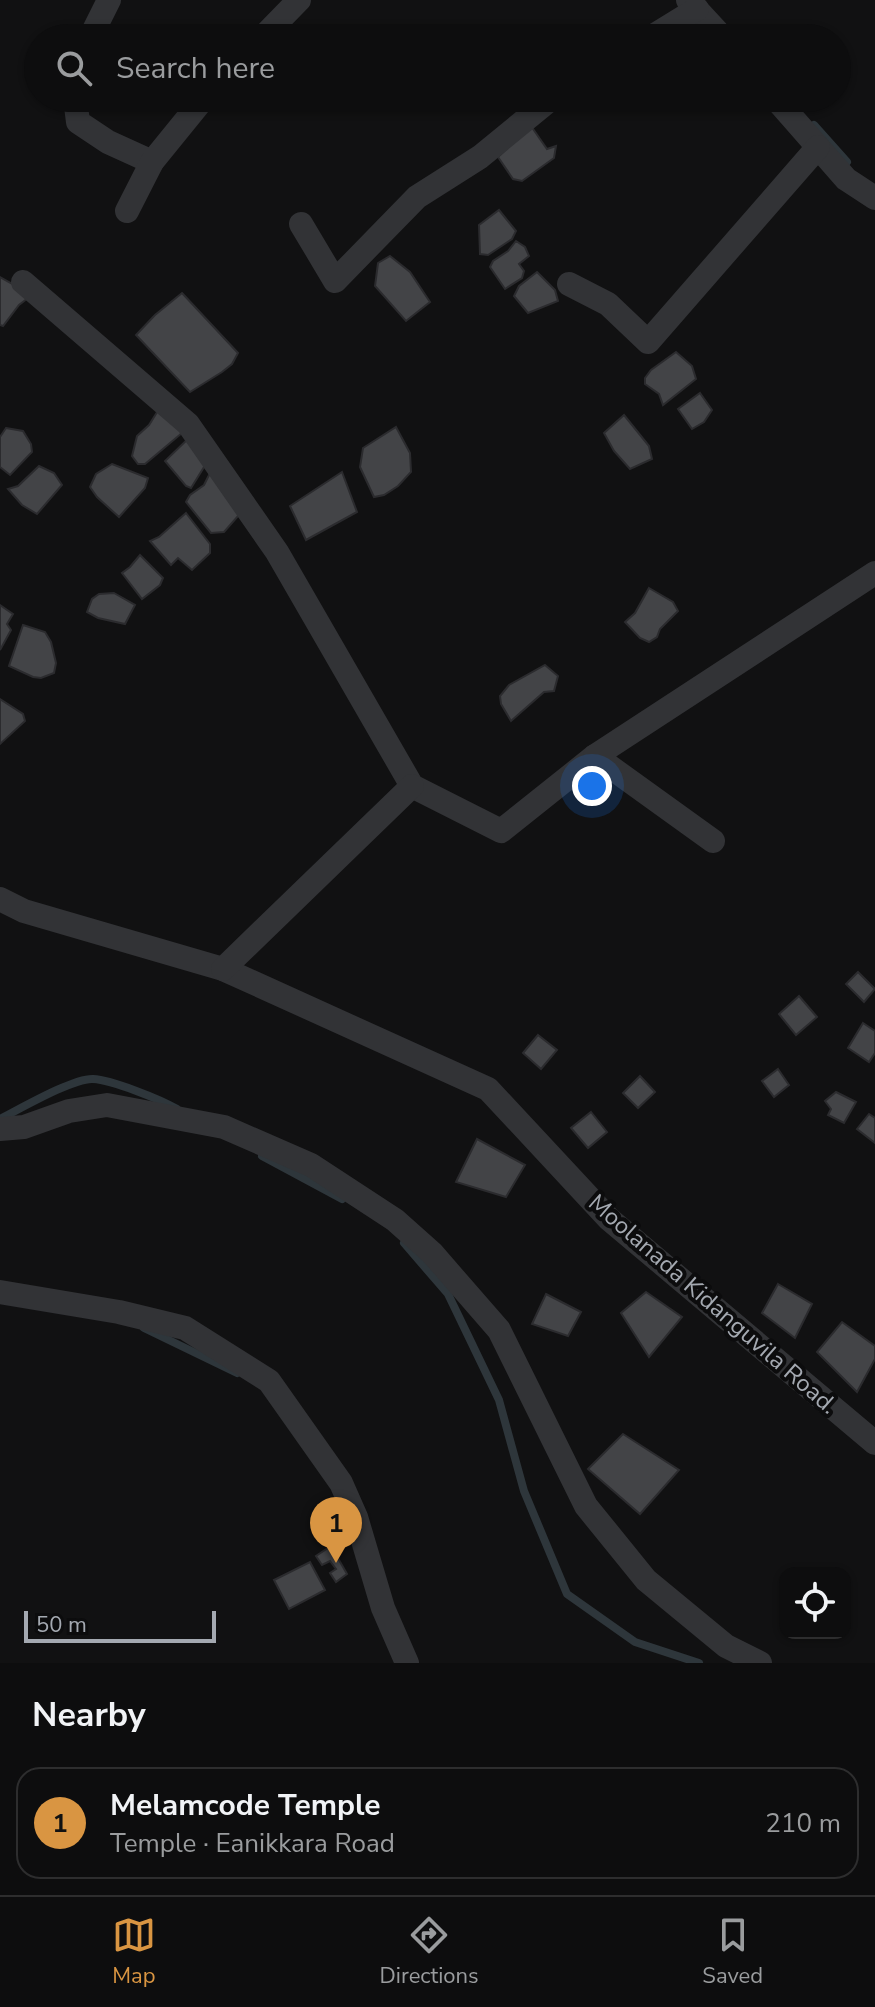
<!DOCTYPE html>
<html lang="en">
<head>
<meta charset="utf-8">
<style>
  :root { --surface:#0d0d0e; --page:#1b1b1c; --text:#f1f3f6; --muted:#9a9c9e; --line:#2d2d2e; --accent:#d99542 }
  body { margin:0; font-family:"Nunito Sans",sans-serif; background:var(--page); color:var(--text) }
  .controls { position:absolute; right:24px; bottom:24px; display:grid; overflow:hidden; border-radius:16px; box-shadow:0 2px 6px #0004 }
  .controls button { width:72px; height:72px; display:grid; place-items:center; padding:0; border:0; border-bottom:2px solid var(--line); background:var(--surface); color:var(--text); font:40px sans-serif }
  .scale { position:absolute; left:24px; bottom:20px; width:192px; box-sizing:border-box; padding-left:8px; border:4px solid #a4a9b1; border-top:0; font-size:22px; line-height:28px; white-space:nowrap; color:#a4a9b1; -webkit-text-stroke:6px #0c0c0d; paint-order:stroke }
  .you { position:absolute; left:592px; top:786px; width:28px; height:28px; margin:-20px; border:6px solid #fff; border-radius:50%; background:#1a73e8; box-shadow:0 0 0 12px #1a73e833 }
  .badge { display:grid; place-items:center; width:52px; height:52px; border-radius:50%; background:var(--accent); color:#111; font-size:26px; font-weight:700 }
  .pin { position:absolute; translate:-50% -66px; filter:drop-shadow(0 2px 4px #0008) }
  .pin::after { content:''; position:absolute; top:42px; width:28px; height:24px; background:inherit; clip-path:polygon(0 0,100% 0,50% 100%) }
  .list { margin:0; padding:0; list-style:none }
  h2 { display:flex; justify-content:space-between; align-items:center; height:104px; margin:0; padding:0 32px; font-size:34px }
  h2 small { font-size:26px; font-weight:400; color:var(--muted) }
  .list li { display:grid; grid-template-columns:52px 1fr auto; gap:24px; align-items:center; box-sizing:border-box; height:112px; margin:0 16px 16px; padding:0 16px; border:2px solid var(--line); border-radius:24px }
  .list b { display:block; font-size:30px; white-space:nowrap }
  .list p { margin:0; font-size:26px; white-space:nowrap; color:var(--muted) }
  .list em { font-size:26px; font-style:normal; color:var(--muted) }
  .icon { flex:none; width:44px; height:44px; fill:none; stroke:currentColor; stroke-width:2; stroke-linecap:round; stroke-linejoin:round }
  .map { position:relative; flex:none; width:875px; height:1663px; overflow:hidden }
  .search { position:absolute; background:var(--surface); box-shadow:0 2px 6px #0004; left:24px; right:24px; top:24px; height:88px; display:flex; align-items:center; gap:20px; box-sizing:border-box; padding:0 28px; border-radius:44px; color:var(--muted); font-size:30px }
  .sheet { height:232px; background:var(--surface) }
  nav { display:flex; justify-content:space-around; align-items:center; box-sizing:border-box; height:112px; border-top:2px solid var(--line); background:var(--surface); font-size:22px; color:var(--muted) }
  nav a { display:grid; justify-items:center; gap:4px }
  nav .on { color:var(--accent) }
  .map>svg:first-child { display:block }
  .lines { fill:none; stroke-linecap:round; stroke-linejoin:round }
  .stream { stroke:#2e363b; stroke-width:8 }
  .building { fill:#434447; stroke:#2b2b2e; stroke-width:2 }
  .minor { stroke:#323336; stroke-width:24 }
  .labels { text-anchor:middle; dominant-baseline:central; stroke-width:8; stroke-linejoin:round; paint-order:stroke }
  .street-label { font-size:24px; fill:#a4a9b1; stroke:#0c0c0d }
</style>
</head>
<body>
<div class="map">
<svg width="875" height="1663" viewBox="0 0 875 1663">
  <rect width="100%" height="100%" fill="#111112"/>
  <g class="lines">
    <!-- stream -->
    <g class="stream">
      <polyline points="814,125 847,162"/>
      <path d="M 0,1119 C 20,1109 73,1078 93,1079 C 112,1080 160,1099 177,1109"/>
      <polyline points="262,1156 342,1199"/>
      <polyline points="404,1243 448,1294 499,1400 524,1491 567,1594 635,1642 699,1663"/>
      <polyline points="144,1328 237,1373"/>
    </g>
  </g>
  <!-- building -->
  <g class="building">
    <polygon points="531,126 547,149 556,146 554,158 522,181 513,179 498,157"/>
    <polygon points="499,210 516,231 512,239 488,255 480,254 479,225"/>
    <polygon points="516,241 525,247 529,256 519,264 524,271 522,278 505,289 490,267 493,261 508,251"/>
    <polygon points="390,256 410,272 430,302 406,321 375,286 378,263"/>
    <polygon points="537,272 555,290 558,301 528,313 514,296 519,286"/>
    <polygon points="0,277 32,295 19,305 3,326 0,325"/>
    <polygon points="182,293 238,353 232,364 222,372 190,392 136,335 155,315"/>
    <polygon points="676,352 692,366 696,379 663,405 659,394 645,384 645,378 651,370"/>
    <polygon points="700,393 712,410 704,422 692,429 678,409"/>
    <polygon points="159,409 182,433 145,464 138,464 132,456 137,436 149,425"/>
    <polygon points="624,415 649,446 652,459 630,469 614,451 604,433"/>
    <polygon points="396,427 410,453 411,472 398,486 384,495 374,497 360,467 363,448"/>
    <polygon points="6,428 23,431 31,444 32,452 10,475 0,467 0,437"/>
    <polygon points="191,436 209,459 191,488 186,486 165,461"/>
    <polygon points="112,464 148,478 145,488 119,517 97,497 90,487 96,474"/>
    <polygon points="39,466 54,473 62,485 37,514 22,505 8,489 18,486"/>
    <polygon points="342,472 357,512 306,540 290,506"/>
    <polygon points="210,473 239,515 224,532 211,533 186,502 190,495 204,485"/>
    <polygon points="186,513 210,544 210,553 192,570 178,558 171,565 150,541 159,537"/>
    <polygon points="140,555 163,578 160,585 142,599 122,573 130,567"/>
    <polygon points="649,588 673,602 678,611 660,629 657,637 649,642 640,638 625,622 635,613"/>
    <polygon points="114,593 135,605 125,624 98,618 87,612 92,599 99,594"/>
    <polygon points="0,605 13,614 7,624 11,630 0,650"/>
    <polygon points="23,625 45,632 51,642 56,663 54,673 41,678 33,677 9,666"/>
    <polygon points="545,665 558,676 554,691 544,692 511,721 501,704 500,696 509,685"/>
    <polygon points="0,699 23,714 25,721 0,744"/>
    <polygon points="858,972 875,989 864,1002 846,984"/>
    <polygon points="799,996 817,1017 796,1035 779,1014"/>
    <polygon points="863,1023 875,1031 875,1053 869,1062 848,1048"/>
    <polygon points="538,1035 557,1050 541,1069 523,1053"/>
    <polygon points="778,1069 789,1085 774,1097 762,1081"/>
    <polygon points="640,1076 655,1092 638,1108 623,1093"/>
    <polygon points="836,1092 856,1102 844,1123 828,1115 831,1109 825,1101"/>
    <polygon points="591,1112 607,1132 588,1148 571,1128"/>
    <polygon points="869,1114 875,1118 875,1143 857,1129"/>
    <polygon points="477,1139 525,1165 506,1197 456,1182"/>
    <polygon points="778,1284 812,1304 795,1338 762,1313"/>
    <polygon points="646,1292 682,1317 649,1357 621,1313"/>
    <polygon points="546,1294 581,1312 568,1336 532,1324"/>
    <polygon points="842,1322 875,1346 875,1359 857,1392 817,1352"/>
    <polygon points="623,1434 679,1470 640,1514 588,1469"/>
    <polygon points="331,1546 347,1574 336,1582 330,1573 336,1569 330,1561 322,1565 316,1556"/>
    <polygon points="310,1562 325,1590 289,1609 274,1580"/>
  </g>
  <g class="lines">
    <!-- minor -->
    <g class="minor">
      <polyline points="688,0 723,38"/>
      <polyline points="90,38 109,0"/>
      <polyline points="262,38 299,0"/>
      <polyline points="650,38 697,9"/>
      <polyline points="75,98 78,122 108,142 152,162"/>
      <polyline points="775,98 846,179 875,198"/>
      <polyline points="127,211 152,162 204,98"/>
      <polyline points="301,224 335,281 417,197 480,157 552,98"/>
      <polyline points="23,282 188,424 277,552 412,786 501,831 595,756"/>
      <polyline points="569,284 608,304 648,342 818,147"/>
      <polyline points="713,841 595,756 875,573"/>
      <polyline points="0,899 24,911 223,969 488,1089 609,1219 875,1443"/>
      <polyline points="223,969 412,786"/>
      <polyline points="0,1129 24,1127 69,1111 107,1105 224,1127 311,1165 395,1220 432,1253 499,1330 586,1506 646,1580 726,1646 760,1663"/>
      <polyline points="0,1292 119,1312 185,1328 269,1381 341,1483 356,1517 383,1608 407,1663"/>
    </g>
  </g>
  <g class="labels">
    <!-- street labels -->
    <g class="street-label">
      <text transform="translate(713 1304) rotate(41)">Moolanada Kidanguvila Road.</text>
    </g>
  </g>
</svg>
<div class="controls">
<button><svg class="icon" aria-label="locate" viewBox="0 0 24 24"><circle cx="12" cy="12" r="6"/><path d="M12 2v4M12 18v4M2 12h4M18 12h4"/></svg></button>
</div>
<div class="scale">50 m</div>
<div class="you"></div>
<div class="pin badge" style="left:336px;top:1563px">1</div>
<div class="search"><svg class="icon" aria-label="search" viewBox="0 0 24 24"><circle cx="10" cy="10" r="6"/><path d="M15 15l6 6"/></svg>Search here</div>
</div>
<section class="sheet">
<h2>Nearby<small></small></h2>
<ul class="list">
<li><span class="badge">1</span><div><b>Melamcode Temple</b><p>Temple · Eanikkara Road</p></div><em>210 m</em></li>
</ul>
</section>
<nav>
<a class="on"><svg class="icon" aria-label="map" viewBox="0 0 24 24"><path d="M3 6l6-2 6 2 6-2v14l-6 2-6-2-6 2zM9 4v14M15 6v14"/></svg>Map</a>
<a><svg class="icon" aria-label="directions" viewBox="0 0 24 24"><path d="M12 3l9 9-9 9-9-9zM9 14v-3h6M13 9l2 2-2 2"/></svg>Directions</a>
<a><svg class="icon" aria-label="saved" viewBox="0 0 24 24"><path d="M7 4h10v16l-5-4-5 4z"/></svg>Saved</a>
</nav>
</body>
</html>
